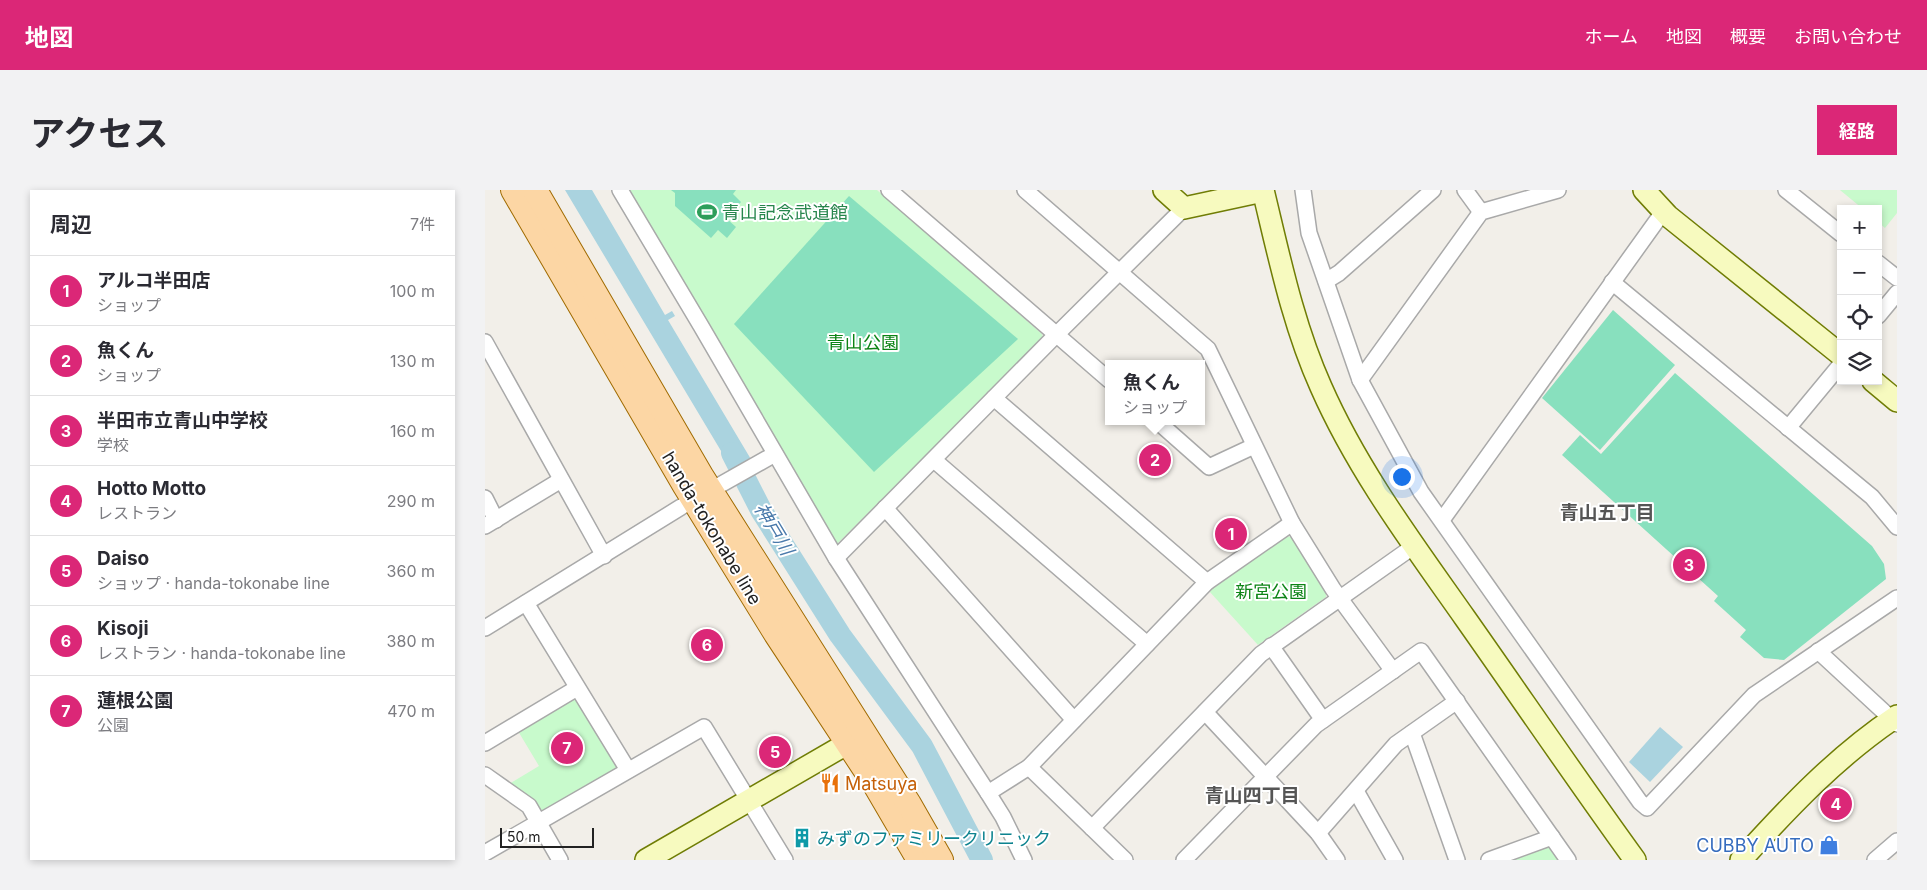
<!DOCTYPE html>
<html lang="ja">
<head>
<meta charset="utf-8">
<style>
  :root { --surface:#fff; --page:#f2f2f3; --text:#2b2b33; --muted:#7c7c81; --line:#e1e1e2; --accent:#db2777 }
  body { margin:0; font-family:Inter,"Noto Sans JP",sans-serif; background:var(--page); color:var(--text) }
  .controls { position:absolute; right:15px; top:15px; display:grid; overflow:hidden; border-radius:0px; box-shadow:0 2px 8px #0003 }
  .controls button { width:45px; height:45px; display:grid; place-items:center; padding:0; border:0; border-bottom:1px solid var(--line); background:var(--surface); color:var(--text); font:25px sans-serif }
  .scale { position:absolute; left:15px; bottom:12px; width:94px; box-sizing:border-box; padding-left:5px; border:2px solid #222; border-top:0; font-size:14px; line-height:18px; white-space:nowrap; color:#222; -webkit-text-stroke:4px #fff; paint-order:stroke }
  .you { position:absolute; left:916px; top:286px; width:18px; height:18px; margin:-12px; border:4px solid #fff; border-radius:50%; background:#1a73e8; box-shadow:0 0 0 8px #1a73e833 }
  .badge { display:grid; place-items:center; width:32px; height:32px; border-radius:50%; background:var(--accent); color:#fff; font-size:16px; font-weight:700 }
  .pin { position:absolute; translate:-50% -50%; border:2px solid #fff; box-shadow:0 1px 5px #0006 }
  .popup { position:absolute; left:620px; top:170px; width:100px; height:65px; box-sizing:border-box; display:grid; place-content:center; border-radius:0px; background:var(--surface); filter:drop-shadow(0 1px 4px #0005); font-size:16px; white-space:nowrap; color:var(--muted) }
  .popup b { font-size:19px; color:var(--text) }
  .popup::after { content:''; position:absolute; left:50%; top:100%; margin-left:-10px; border:10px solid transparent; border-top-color:var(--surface) }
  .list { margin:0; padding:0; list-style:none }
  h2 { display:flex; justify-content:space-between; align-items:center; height:65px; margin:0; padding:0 20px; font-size:21px }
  h2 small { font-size:16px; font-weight:400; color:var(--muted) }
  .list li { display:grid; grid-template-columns:32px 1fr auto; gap:15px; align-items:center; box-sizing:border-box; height:70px; padding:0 20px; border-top:1px solid var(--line) }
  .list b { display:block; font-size:19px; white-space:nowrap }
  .list p { margin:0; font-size:16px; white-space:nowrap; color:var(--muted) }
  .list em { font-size:16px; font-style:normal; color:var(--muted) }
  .icon { flex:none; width:28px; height:28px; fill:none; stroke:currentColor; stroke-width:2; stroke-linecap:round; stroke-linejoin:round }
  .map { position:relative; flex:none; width:1412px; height:670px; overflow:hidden; border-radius:0px }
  header { display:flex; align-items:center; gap:30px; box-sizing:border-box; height:70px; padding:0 25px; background:var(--accent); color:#fff }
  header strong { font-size:24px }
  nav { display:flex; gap:28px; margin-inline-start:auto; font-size:18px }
  .intro { display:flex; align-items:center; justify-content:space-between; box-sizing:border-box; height:120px; padding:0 30px }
  h1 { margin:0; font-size:35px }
  .button { padding:12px 22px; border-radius:0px; background:var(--accent); color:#fff; font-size:18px; font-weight:700 }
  main { display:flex; gap:30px; padding:0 30px }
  aside { flex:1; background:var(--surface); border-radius:0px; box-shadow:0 2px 8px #0003 }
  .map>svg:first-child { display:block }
  .park { fill:#c8facc }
  .pitch { fill:#88e0be }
  .water { fill:#aad3df }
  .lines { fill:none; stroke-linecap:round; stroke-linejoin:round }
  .river { stroke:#aad3df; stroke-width:22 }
  .street-casing { stroke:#a9a9a9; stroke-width:18 }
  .secondary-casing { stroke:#707d05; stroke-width:24 }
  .primary-casing { stroke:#a06b00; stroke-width:26 }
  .street { stroke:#fff; stroke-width:15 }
  .secondary { stroke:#f7fabf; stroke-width:21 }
  .primary { stroke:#fcd6a4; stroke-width:24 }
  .labels { text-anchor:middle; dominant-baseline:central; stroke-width:4; stroke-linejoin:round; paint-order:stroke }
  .leisure-label { font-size:18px; fill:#27864d; stroke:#fff; text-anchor:start }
  .park-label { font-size:18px; fill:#0c8416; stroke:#fff }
  .street-label { font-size:18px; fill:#222; stroke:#fff }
  .food-label { font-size:18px; fill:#c56008; stroke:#fff; text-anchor:start }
  .culture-label { font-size:18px; fill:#0d838f; stroke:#fff; text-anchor:start }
  .shop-label { font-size:18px; fill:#366cbe; stroke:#fff; text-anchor:end }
  .neighbourhood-label { font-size:19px; font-weight:bold; fill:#555; stroke:#fff }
  .water-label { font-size:19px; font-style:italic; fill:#4a7aab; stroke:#fff }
</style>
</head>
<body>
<header>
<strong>地図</strong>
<nav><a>ホーム</a><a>地図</a><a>概要</a><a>お問い合わせ</a></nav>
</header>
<div class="intro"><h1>アクセス</h1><a class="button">経路</a></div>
<main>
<aside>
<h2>周辺<small>7件</small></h2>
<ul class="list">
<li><span class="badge">1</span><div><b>アルコ半田店</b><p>ショップ</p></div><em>100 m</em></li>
<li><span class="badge">2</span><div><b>魚くん</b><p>ショップ</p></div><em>130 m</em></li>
<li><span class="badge">3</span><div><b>半田市立青山中学校</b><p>学校</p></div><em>160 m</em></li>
<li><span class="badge">4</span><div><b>Hotto Motto</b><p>レストラン</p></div><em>290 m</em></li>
<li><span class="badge">5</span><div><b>Daiso</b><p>ショップ · handa-tokonabe line</p></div><em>360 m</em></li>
<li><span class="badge">6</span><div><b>Kisoji</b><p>レストラン · handa-tokonabe line</p></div><em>380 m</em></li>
<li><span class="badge">7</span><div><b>蓮根公園</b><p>公園</p></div><em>470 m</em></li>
</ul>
</aside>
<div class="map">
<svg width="1412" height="670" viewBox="0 0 1412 670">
  <rect width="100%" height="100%" fill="#f2efe9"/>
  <!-- park -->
  <g class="park">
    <polygon points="143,0 392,0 557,144 558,148 352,354"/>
    <polygon points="1355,0 1412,0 1412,23 1400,38 1393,32 1393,19 1378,19"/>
    <polygon points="800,346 807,347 841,401 841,407 773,455 724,401"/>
    <polygon points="87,509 92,510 131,576 130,581 58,622 54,621 24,594 54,576 33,541"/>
    <polygon points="1061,655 1067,656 1077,670 1022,670"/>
  </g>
  <!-- pitch -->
  <g class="pitch">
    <polygon points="186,0 251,0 248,4 256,12 242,29 251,37 242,48 233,40 226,48 190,16 190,3"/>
    <polygon points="364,6 533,149 389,282 249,134"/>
    <polygon points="1128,120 1190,175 1115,260 1057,208"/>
    <polygon points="1190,183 1387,356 1399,374 1401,389 1299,470 1279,468 1255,447 1261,440 1229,411 1233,406 1077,265 1095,245 1116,264"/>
  </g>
  <!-- water -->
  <g class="water">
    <polygon points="80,0 107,0 180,125 187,121 190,126 183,130 267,271 248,281"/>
    <polygon points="1175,537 1198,557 1165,592 1144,572"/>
  </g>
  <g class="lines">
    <!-- river -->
    <polyline class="river" points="247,263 276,320 355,445 437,556 497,670"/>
    <defs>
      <g id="street">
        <polyline points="135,0 216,136 351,368 503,603 518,627 539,670"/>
        <polyline points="404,0 624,190"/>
        <polyline points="540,0 723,159 807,333 848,399 908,481"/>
        <polyline points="818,0 824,43 875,190 936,302 1155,612 1162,618 1269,505 1412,408"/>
        <polyline points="980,0 996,22"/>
        <polyline points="1301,0 1356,44"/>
        <polyline points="1393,73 1412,88"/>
        <polyline points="841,91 854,83 948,0"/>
        <polyline points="1127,92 1387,307 1412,337"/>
        <polyline points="1393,126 1412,103"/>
        <polyline points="0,152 119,366"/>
        <polyline points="875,190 996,22 1073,0"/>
        <polyline points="509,208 722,392"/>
        <polyline points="672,231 724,277 769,256"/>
        <polyline points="1303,238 1356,174"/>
        <polyline points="449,270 662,454"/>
        <polyline points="0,308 11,330"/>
        <polyline points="400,318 589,530"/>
        <polyline points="957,330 1178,22"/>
        <polyline points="0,336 76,290"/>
        <polyline points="351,368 572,144 699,18"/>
        <polyline points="41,413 143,580"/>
        <polyline points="0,438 196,317 290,264"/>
        <polyline points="786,456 838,530"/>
        <polyline points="1333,461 1412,534"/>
        <polyline points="720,522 833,643 852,670"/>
        <polyline points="927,543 972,670"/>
        <polyline points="0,553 92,498"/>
        <polyline points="544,577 640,670"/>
        <polyline points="0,585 44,616 75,670"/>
        <polyline points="871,601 910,670"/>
        <polyline points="503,603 544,577 722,392 807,333"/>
        <polyline points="607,638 776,464 929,356"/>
        <polyline points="833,643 911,554 972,511"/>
        <polyline points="0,663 219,537 300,670"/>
        <polyline points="699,670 831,535 936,461 1083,670"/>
        <polyline points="1004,670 1067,647"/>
        <polyline points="1390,670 1412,651"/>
      </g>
      <g id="secondary">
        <polyline points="679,0 699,18 778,1"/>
        <path d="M 778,0 C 794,66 808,135 836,197 C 873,281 928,354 980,428 C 1037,509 1092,590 1150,670"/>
        <polyline points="1159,0 1183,26 1356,165"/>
        <polyline points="1388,191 1412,211"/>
        <polyline points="161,670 377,545"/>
        <path d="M 1256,670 C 1304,617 1352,566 1412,526"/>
      </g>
      <g id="primary">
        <polyline points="28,0 200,296 291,444 389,593 434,670"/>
        <polyline points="50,0 217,287 424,614 456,670"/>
      </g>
    </defs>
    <!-- street casing -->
    <use href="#street" class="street-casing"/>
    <!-- secondary casing -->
    <use href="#secondary" class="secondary-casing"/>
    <!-- primary casing -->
    <use href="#primary" class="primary-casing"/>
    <!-- street -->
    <use href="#street" class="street"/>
    <!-- secondary -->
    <use href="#secondary" class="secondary"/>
    <!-- primary -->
    <use href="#primary" class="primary"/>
  </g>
  <!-- icons -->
  <defs>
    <symbol id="stadium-bare" viewBox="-9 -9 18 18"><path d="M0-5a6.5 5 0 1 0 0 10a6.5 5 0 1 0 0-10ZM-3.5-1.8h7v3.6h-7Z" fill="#2e9e5b" stroke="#fff" stroke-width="2.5" paint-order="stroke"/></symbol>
    <symbol id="restaurant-bare" viewBox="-9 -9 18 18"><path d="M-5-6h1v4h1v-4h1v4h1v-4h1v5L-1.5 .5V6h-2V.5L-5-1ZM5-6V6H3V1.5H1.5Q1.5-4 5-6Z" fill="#e8710a" stroke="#fff" stroke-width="2.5" paint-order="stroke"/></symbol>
    <symbol id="building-bare" viewBox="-9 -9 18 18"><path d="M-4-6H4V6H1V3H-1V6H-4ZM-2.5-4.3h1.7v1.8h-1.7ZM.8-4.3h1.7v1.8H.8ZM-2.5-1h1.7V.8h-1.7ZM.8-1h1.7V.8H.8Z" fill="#0f9aa8" stroke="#fff" stroke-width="2.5" paint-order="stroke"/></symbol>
    <symbol id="shop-bare" viewBox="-9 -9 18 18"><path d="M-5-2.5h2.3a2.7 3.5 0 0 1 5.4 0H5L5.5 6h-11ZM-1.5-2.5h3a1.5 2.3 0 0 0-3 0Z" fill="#3f7fe0" stroke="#fff" stroke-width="2.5" paint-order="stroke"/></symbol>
  </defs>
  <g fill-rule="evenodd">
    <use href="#stadium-bare" x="208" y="8" width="28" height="28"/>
    <use href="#restaurant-bare" x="331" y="579" width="28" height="28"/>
    <use href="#building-bare" x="303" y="634" width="28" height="28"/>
    <use href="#shop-bare" x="1330" y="641" width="28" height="28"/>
  </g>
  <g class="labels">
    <!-- leisure labels -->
    <g class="leisure-label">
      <text x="237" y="22">青山記念武道館</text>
    </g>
    <!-- park labels -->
    <g class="park-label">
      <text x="378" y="152">青山公園</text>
      <text x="786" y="401">新宮公園</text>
    </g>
    <!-- street labels -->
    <g class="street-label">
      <text transform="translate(227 338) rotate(59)">handa-tokonabe line</text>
    </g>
    <!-- food labels -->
    <g class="food-label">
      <text x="360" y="593">Matsuya</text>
    </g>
    <!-- culture labels -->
    <g class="culture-label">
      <text x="332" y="648">みずのファミリークリニック</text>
    </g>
    <!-- shop labels -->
    <g class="shop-label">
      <text x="1329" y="655">CUBBY AUTO</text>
    </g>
    <!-- neighbourhood labels -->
    <g class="neighbourhood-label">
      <text x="1122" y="322">青山五丁目</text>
      <text x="767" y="605">青山四丁目</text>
    </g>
    <!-- water labels -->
    <g class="water-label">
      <text transform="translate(289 339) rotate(59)">神戸川</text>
    </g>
  </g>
</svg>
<div class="controls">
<button>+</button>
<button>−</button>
<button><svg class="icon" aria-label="locate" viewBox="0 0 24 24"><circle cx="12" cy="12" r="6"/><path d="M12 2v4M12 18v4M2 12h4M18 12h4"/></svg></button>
<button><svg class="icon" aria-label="layers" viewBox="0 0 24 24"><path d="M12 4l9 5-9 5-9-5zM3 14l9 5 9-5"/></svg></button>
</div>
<div class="scale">50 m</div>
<div class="you"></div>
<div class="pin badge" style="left:746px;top:344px">1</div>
<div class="pin badge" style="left:670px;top:270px">2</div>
<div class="popup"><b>魚くん</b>ショップ</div>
<div class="pin badge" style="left:1204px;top:375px">3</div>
<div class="pin badge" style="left:1351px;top:614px">4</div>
<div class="pin badge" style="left:290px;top:562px">5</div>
<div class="pin badge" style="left:222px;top:455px">6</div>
<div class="pin badge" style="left:82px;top:558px">7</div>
</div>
</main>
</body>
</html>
